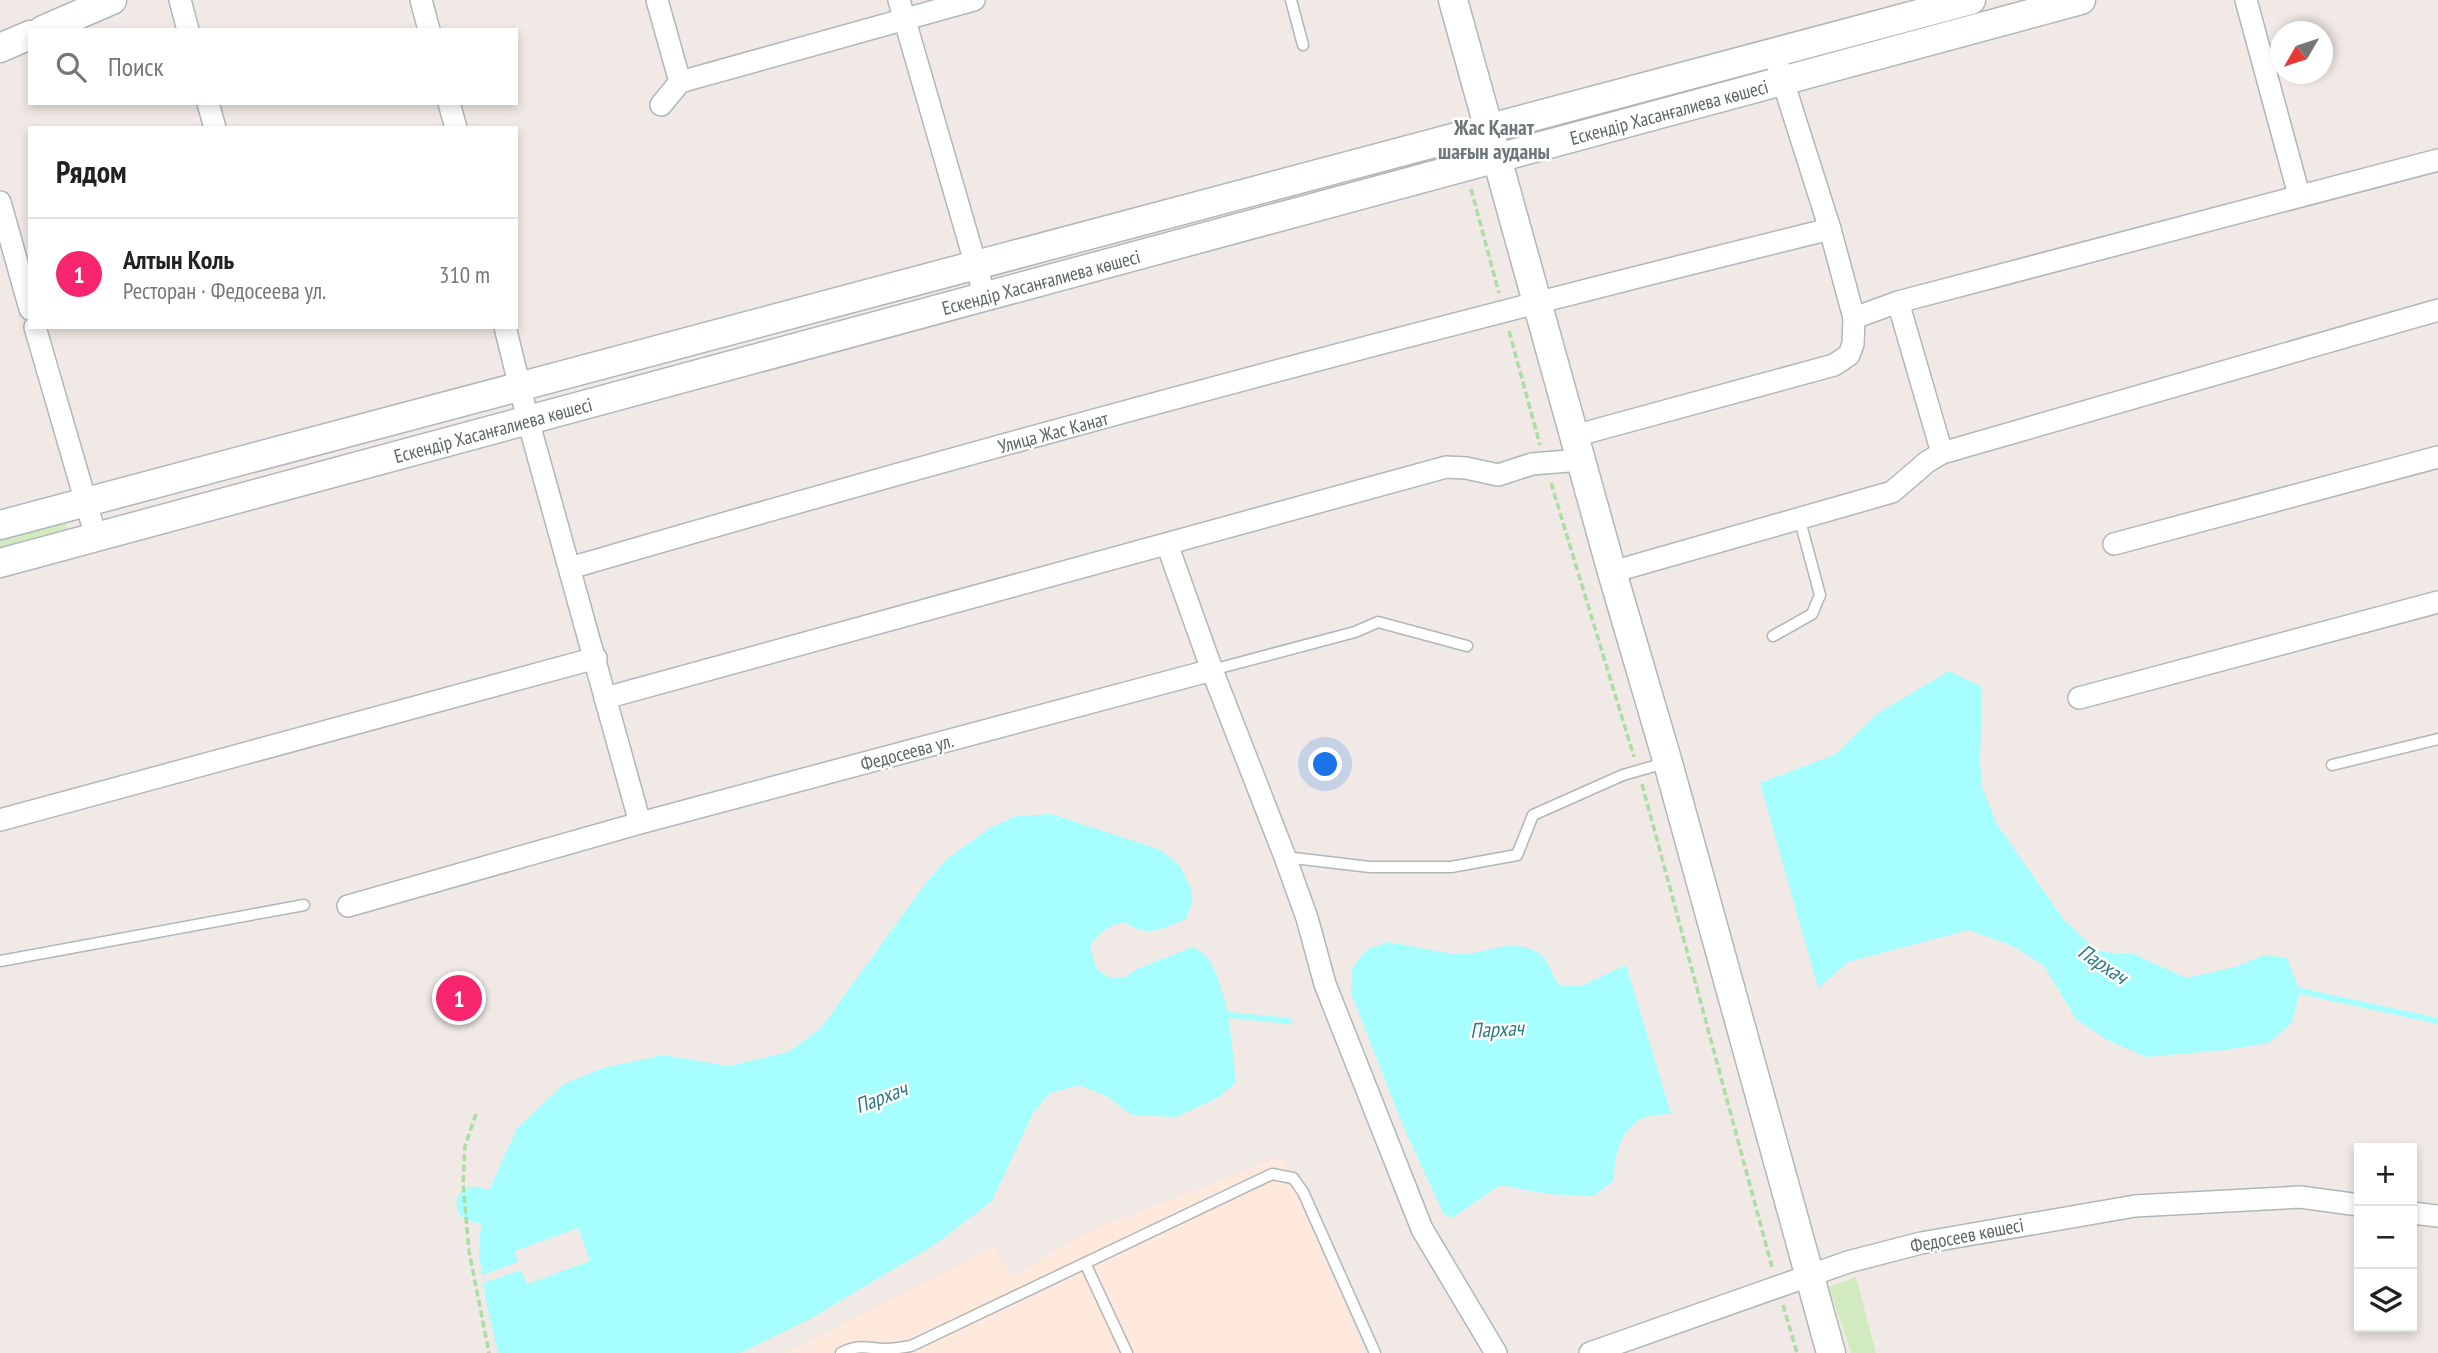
<!DOCTYPE html>
<html lang="ru">
<head>
<meta charset="utf-8">
<style>
  :root { --surface:#fff; --page:#f6f6f6; --text:#222; --muted:#767676; --line:#e0e0e0; --accent:#f6256e }
  body { margin:0; font-family:"PT Sans Narrow",sans-serif; background:var(--page); color:var(--text) }
  .controls { position:absolute; right:21px; bottom:21px; display:grid; overflow:hidden; border-radius:0px; box-shadow:0 4px 10px #0003 }
  .controls button { width:63px; height:63px; display:grid; place-items:center; padding:0; border:0; border-bottom:2px solid var(--line); background:var(--surface); color:var(--text); font:35px sans-serif }
  .compass { position:absolute; left:2270px; top:21px; width:63px; height:63px; border-radius:50%; background:var(--surface); box-shadow:0 4px 10px #0003; rotate:231deg }
  .you { position:absolute; left:1326px; top:765px; width:24px; height:24px; margin:-18px; border:5px solid #fff; border-radius:50%; background:#1a73e8; box-shadow:0 0 0 10px #1a73e833 }
  .badge { display:grid; place-items:center; width:46px; height:46px; border-radius:50%; background:var(--accent); color:#fff; font-size:23px; font-weight:700 }
  .pin { position:absolute; translate:-50% -50%; border:4px solid #fff; box-shadow:0 2px 7px #0006 }
  .list { margin:0; padding:0; list-style:none }
  h2 { display:flex; justify-content:space-between; align-items:center; height:91px; margin:0; padding:0 28px; font-size:30px }
  h2 small { font-size:23px; font-weight:400; color:var(--muted) }
  .list li { display:grid; grid-template-columns:46px 1fr auto; gap:21px; align-items:center; box-sizing:border-box; height:112px; padding:0 28px; border-top:2px solid var(--line) }
  .list b { display:block; font-size:26px; white-space:nowrap }
  .list p { margin:0; font-size:23px; white-space:nowrap; color:var(--muted) }
  .list em { font-size:23px; font-style:normal; color:var(--muted) }
  .icon { flex:none; width:38px; height:38px; fill:none; stroke:currentColor; stroke-width:2; stroke-linecap:round; stroke-linejoin:round }
  .map { position:relative; flex:none; width:2438px; height:1353px; overflow:hidden }
  .search { position:absolute; background:var(--surface); box-shadow:0 4px 10px #0003; left:28px; top:28px; width:490px; height:77px; display:flex; align-items:center; gap:18px; box-sizing:border-box; padding:0 24px; border-radius:0px; color:var(--muted); font-size:26px }
  .panel { position:absolute; background:var(--surface); box-shadow:0 4px 10px #0003; left:28px; top:126px; width:490px; height:203px; border-radius:0px }
  .map>svg:first-child { display:block }
  .commercial { fill:#ffe8dc }
  .green { fill:#d2eac0 }
  .water { fill:#a7feff }
  .pier { fill:#f0e9e5 }
  .lines { fill:none; stroke-linecap:round; stroke-linejoin:round }
  .stream { stroke:#a7feff; stroke-width:6 }
  .river { stroke:#a7feff; stroke-width:35 }
  .service-casing { stroke:#b1b7b9; stroke-width:13 }
  .minor-casing { stroke:#b1b7b9; stroke-width:24 }
  .tertiary-casing { stroke:#b1b7b9; stroke-width:31 }
  .path { stroke:#acdda2; stroke-width:3.5; stroke-dasharray:7 3.5; stroke-linecap:butt }
  .service { stroke:#fff; stroke-width:10 }
  .minor { stroke:#fff; stroke-width:21 }
  .tertiary { stroke:#fff; stroke-width:28 }
  .labels { text-anchor:middle; dominant-baseline:central; stroke-width:5; stroke-linejoin:round; paint-order:stroke }
  .street-label { font-size:19px; fill:#5d6667; stroke:#fff }
  .neighbourhood-label { font-size:21px; font-weight:bold; fill:#6e7879; stroke:#fff }
  .water-label { font-size:21px; font-style:italic; fill:#2d7a82; stroke:#fff }
</style>
</head>
<body>
<div class="map">
<svg width="2438" height="1353" viewBox="0 0 2438 1353">
  <rect width="100%" height="100%" fill="#f0e9e5"/>
  <!-- commercial -->
  <polygon class="commercial" points="1282,1156 1365,1353 788,1353 993,1247 1012,1276 1093,1230"/>
  <!-- green -->
  <g class="green">
    <polygon points="63,514 68,531 0,550 0,531"/>
    <polygon points="1856,1277 1876,1353 1851,1353 1829,1287"/>
  </g>
  <!-- water -->
  <g class="water">
    <polygon points="1949,671 1982,687 1980,764 1982,787 1997,824 2064,920 2092,946 2102,952 2134,954 2186,978 2235,967 2265,955 2287,958 2300,991 2292,1022 2269,1043 2224,1050 2146,1057 2107,1040 2076,1019 2044,966 2013,946 1968,930 1848,962 1818,988 1760,783 1836,754 1878,713"/>
    <path d="M 1051,814 L 1161,850 L 1180,866 L 1191,889 L 1192,902 L 1186,919 C 1164,928 1147,939 1125,922 C 1108,925 1100,932 1090,946 L 1096,968 L 1108,977 L 1124,978 L 1139,968 L 1193,947 C 1198,950 1206,954 1209,960 C 1230,995 1231,1043 1236,1082 L 1219,1097 L 1176,1117 L 1132,1115 L 1106,1096 L 1079,1085 L 1050,1093 L 1033,1113 L 992,1201 L 934,1245 L 810,1319 L 740,1353 L 498,1353 L 486,1301 L 479,1254 L 482,1206 L 517,1128 L 564,1084 L 603,1068 L 663,1055 L 729,1066 L 788,1052 L 820,1029 L 925,884 L 947,859 L 988,829 L 1016,816 Z"/>
    <path d="M 1388,942 C 1410,945 1442,954 1463,954 C 1487,954 1509,937 1537,952 C 1550,959 1551,977 1561,986 L 1581,986 L 1626,965 L 1671,1113 C 1662,1115 1651,1115 1643,1118 C 1619,1129 1614,1158 1614,1180 L 1594,1196 L 1548,1194 L 1500,1185 L 1452,1218 L 1443,1213 L 1401,1121 L 1351,993 L 1352,969 L 1360,957 L 1368,949 Z"/>
  </g>
  <!-- pier -->
  <polygon class="pier" points="578,1228 590,1261 527,1284 521,1270 483,1283 482,1275 518,1262 515,1251"/>
  <g class="lines">
    <!-- stream -->
    <g class="stream">
      <polyline points="2293,992 2300,991 2438,1021"/>
      <polyline points="1221,1014 1289,1021"/>
    </g>
    <!-- river -->
    <polyline class="river" points="474,1204 482,1206"/>
    <defs>
      <g id="service">
        <polyline points="1291,0 1303,45"/>
        <polyline points="1773,636 1812,614 1820,595 1799,517"/>
        <polyline points="1212,670 1355,632 1378,622 1467,646"/>
        <polyline points="2332,765 2438,739"/>
        <polyline points="1285,857 1370,867 1451,867 1517,855 1533,815 1623,775 1665,763"/>
        <polyline points="0,961 304,905"/>
        <polyline points="1085,1263 1127,1353"/>
        <path d="M 841,1353 C 860,1343 868,1349 887,1349 C 895,1349 904,1347 911,1346 L 1272,1174 L 1293,1178 L 1303,1192 L 1375,1353"/>
      </g>
      <g id="minor">
        <polyline points="180,0 188,30"/>
        <polyline points="421,0 429,30"/>
        <polyline points="657,0 680,82"/>
        <polyline points="899,0 985,297"/>
        <polyline points="2246,0 2299,195"/>
        <polyline points="208,103 215,128"/>
        <polyline points="449,103 456,128"/>
        <polyline points="661,105 680,82 974,0"/>
        <polyline points="0,202 30,309"/>
        <polyline points="1898,302 1942,453"/>
        <polyline points="1854,318 1898,302 2438,160"/>
        <polyline points="35,327 96,537"/>
        <polyline points="505,327 528,420 640,823"/>
        <polyline points="1574,436 1834,365 1849,355 1853,344 1854,318 1830,229 1774,53"/>
        <polyline points="1167,544 1212,670"/>
        <polyline points="2114,544 2438,457"/>
        <path d="M 570,568 C 988,446 1408,333 1830,229"/>
        <polyline points="1612,572 1892,492 1927,462 1942,453 2438,310"/>
        <polyline points="605,698 1446,467 1466,468 1498,475 1532,464 1580,460"/>
        <polyline points="2079,698 2438,602"/>
        <polyline points="0,820 596,658"/>
        <polyline points="348,906 640,823 1212,670 1285,857 1307,918 1325,984 1422,1229 1496,1353"/>
        <polyline points="2412,1213 2438,1216"/>
        <polyline points="1590,1353 1848,1262 1921,1243 2135,1206 2300,1197 2359,1205"/>
      </g>
      <g id="tertiary">
        <polyline points="1453,0 1612,572 1668,763 1831,1353"/>
        <polyline points="43,30 112,0"/>
        <polyline points="0,48 30,35"/>
        <polyline points="0,525 1971,0"/>
        <polyline points="0,563 2081,0"/>
      </g>
    </defs>
    <!-- service casing -->
    <use href="#service" class="service-casing"/>
    <!-- minor casing -->
    <use href="#minor" class="minor-casing"/>
    <!-- tertiary casing -->
    <use href="#tertiary" class="tertiary-casing"/>
    <!-- path -->
    <g class="path">
      <polyline points="1471,189 1499,293"/>
      <polyline points="1509,331 1540,445"/>
      <polyline points="1551,483 1634,757"/>
      <polyline points="1642,784 1772,1267"/>
      <polyline points="476,1114 465,1146 463,1184 469,1251 489,1353"/>
      <polyline points="1783,1305 1797,1353"/>
    </g>
    <!-- service -->
    <use href="#service" class="service"/>
    <!-- minor -->
    <use href="#minor" class="minor"/>
    <!-- tertiary -->
    <use href="#tertiary" class="tertiary"/>
  </g>
  <g class="labels">
    <!-- street labels -->
    <g class="street-label">
      <text transform="translate(1669 112) rotate(-15)">Ескендір Хасанғалиева көшесі</text>
      <text transform="translate(1041 282) rotate(-15)">Ескендір Хасанғалиева көшесі</text>
      <text transform="translate(493 430) rotate(-15)">Ескендір Хасанғалиева көшесі</text>
      <text transform="translate(1053 432) rotate(-15)">Улица Жас Канат</text>
      <text transform="translate(907 752) rotate(-15)">Федосеева ул.</text>
      <text transform="translate(1967 1235) rotate(-11)">Федосеев көшесі</text>
    </g>
    <!-- neighbourhood labels -->
    <g class="neighbourhood-label">
      <text x="1494" y="127">Жас Қанат<tspan x="1494" dy="24">шағын ауданы</tspan></text>
    </g>
    <!-- water labels -->
    <g class="water-label">
      <text transform="translate(2103 964) rotate(34)">Пархач</text>
      <text transform="translate(1497 1029) rotate(-3)">Пархач</text>
      <text transform="translate(881 1097) rotate(-21)">Пархач</text>
    </g>
  </g>
</svg>
<div class="controls">
<button>+</button>
<button>−</button>
<button><svg class="icon" aria-label="layers" viewBox="0 0 24 24"><path d="M12 4l9 5-9 5-9-5zM3 14l9 5 9-5"/></svg></button>
</div>
<svg class="compass" viewBox="-18 -18 36 36"><path d="M0-13l5 13h-10z" fill="#e53935"/><path d="M0 13l5-13h-10z" fill="#767676"/></svg>
<div class="you"></div>
<div class="pin badge" style="left:459px;top:998px">1</div>
<div class="search"><svg class="icon" aria-label="search" viewBox="0 0 24 24"><circle cx="10" cy="10" r="6"/><path d="M15 15l6 6"/></svg>Поиск</div>
<section class="panel">
<h2>Рядом<small></small></h2>
<ul class="list">
<li><span class="badge">1</span><div><b>Алтын Коль</b><p>Ресторан · Федосеева ул.</p></div><em>310 m</em></li>
</ul>
</section>
</div>
</body>
</html>
